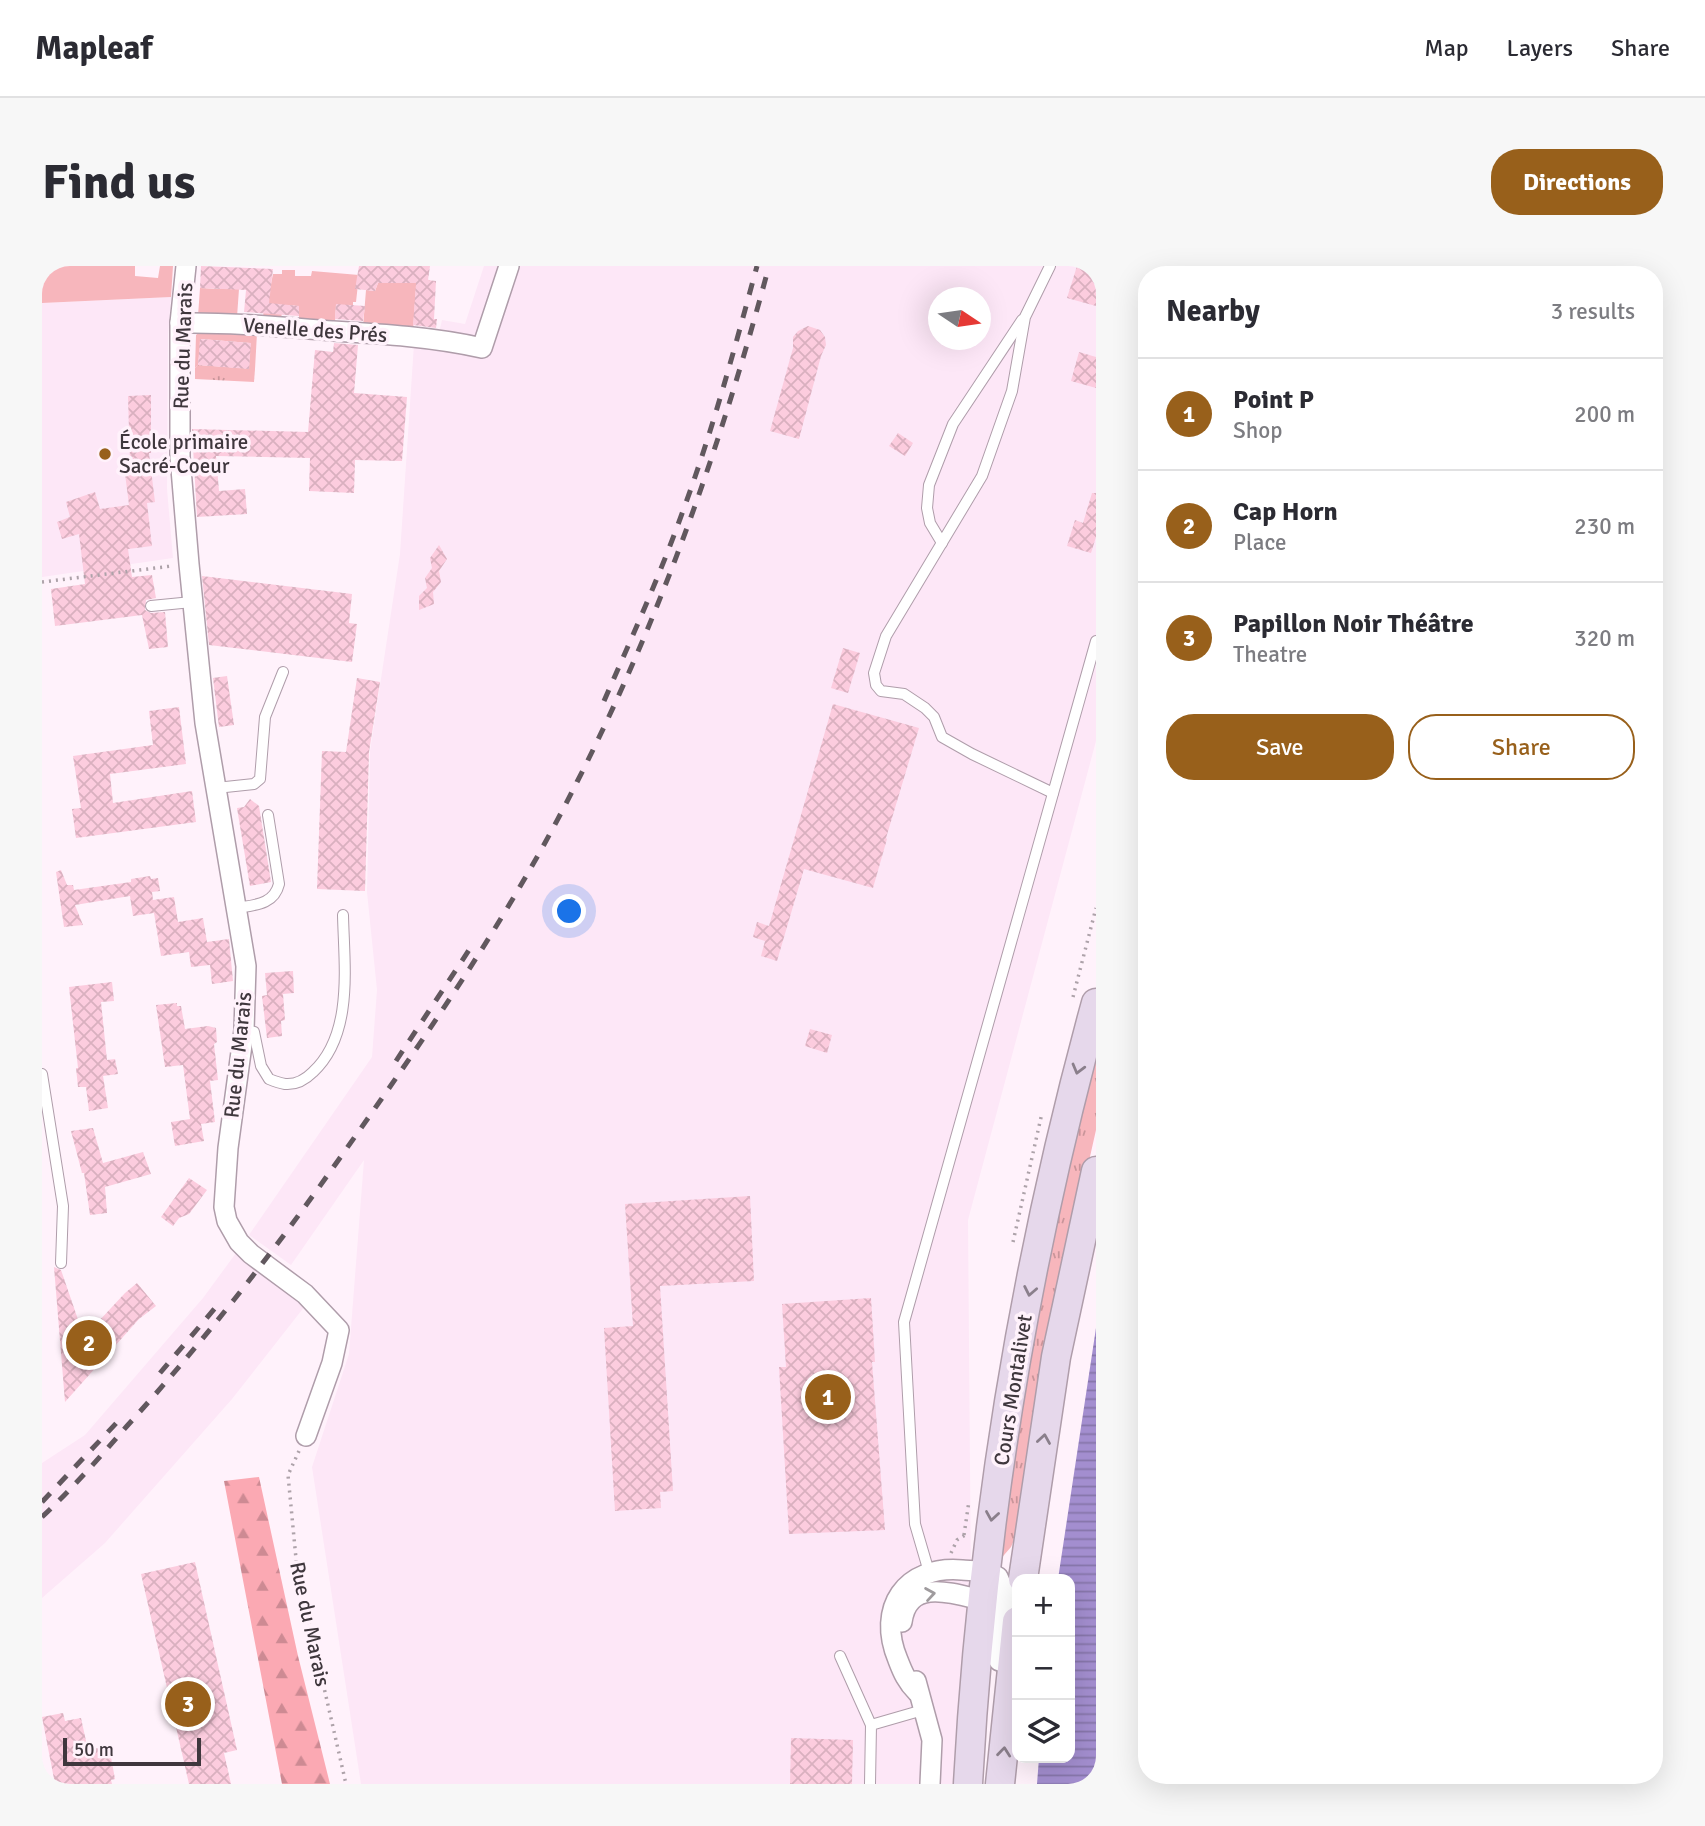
<!DOCTYPE html>
<html lang="en">
<head>
<meta charset="utf-8">
<style>
  :root { --surface:#fff; --page:#f7f7f7; --text:#2b2b33; --muted:#7c7c81; --line:#e1e1e2; --accent:#98601b }
  body { margin:0; font-family:Signika,sans-serif; background:var(--page); color:var(--text) }
  .controls { position:absolute; right:21px; bottom:21px; display:grid; overflow:hidden; border-radius:14px; box-shadow:0 7px 28px #0002 }
  .controls button { width:63px; height:63px; display:grid; place-items:center; padding:0; border:0; border-bottom:2px solid var(--line); background:var(--surface); color:var(--text); font:35px sans-serif }
  .compass { position:absolute; left:886px; top:21px; width:63px; height:63px; border-radius:50%; background:var(--surface); box-shadow:0 7px 28px #0002; rotate:103deg }
  .scale { position:absolute; left:21px; bottom:18px; width:138px; box-sizing:border-box; padding-left:7px; border:4px solid #3f373d; border-top:0; font-size:19px; line-height:24px; white-space:nowrap; color:#3f373d; -webkit-text-stroke:5px #fff2fb; paint-order:stroke }
  .you { position:absolute; left:528px; top:646px; width:24px; height:24px; margin:-18px; border:5px solid #fff; border-radius:50%; background:#1a73e8; box-shadow:0 0 0 10px #1a73e833 }
  .badge { display:grid; place-items:center; width:46px; height:46px; border-radius:50%; background:var(--accent); color:#fff; font-size:23px; font-weight:700 }
  .pin { position:absolute; translate:-50% -50%; border:4px solid #fff; box-shadow:0 2px 7px #0006 }
  .list { margin:0; padding:0; list-style:none }
  h2 { display:flex; justify-content:space-between; align-items:center; height:91px; margin:0; padding:0 28px; font-size:30px }
  h2 small { font-size:23px; font-weight:400; color:var(--muted) }
  .list li { display:grid; grid-template-columns:46px 1fr auto; gap:21px; align-items:center; box-sizing:border-box; height:112px; padding:0 28px; border-top:2px solid var(--line) }
  .list b { display:block; font-size:26px; white-space:nowrap }
  .list p { margin:0; font-size:23px; white-space:nowrap; color:var(--muted) }
  .list em { font-size:23px; font-style:normal; color:var(--muted) }
  .actions { display:flex; gap:14px; padding:21px 28px }
  .actions a { flex:1; padding:16px 0; border:2px solid var(--accent); border-radius:28px; text-align:center; font-size:24px; color:var(--accent) }
  .actions .main { background:var(--accent); color:#fff }
  .icon { flex:none; width:38px; height:38px; fill:none; stroke:currentColor; stroke-width:2; stroke-linecap:round; stroke-linejoin:round }
  .map { position:relative; flex:none; width:1054px; height:1518px; overflow:hidden; border-radius:28px }
  header { display:flex; align-items:center; gap:42px; box-sizing:border-box; height:98px; padding:0 35px; background:var(--surface); border-bottom:2px solid var(--line) }
  header strong { font-size:33px }
  nav { display:flex; gap:38px; margin-inline-start:auto; font-size:24px }
  .intro { display:flex; align-items:center; justify-content:space-between; box-sizing:border-box; height:168px; padding:0 42px }
  h1 { margin:0; font-size:49px }
  .button { padding:18px 32px; border-radius:28px; background:var(--accent); color:#fff; font-size:24px; font-weight:700 }
  main { display:flex; gap:42px; padding:0 42px }
  aside { flex:1; background:var(--surface); border-radius:28px; box-shadow:0 7px 28px #0002 }
  .map>svg:first-child { display:block }
  .built { fill:#fde7f7; fill-rule:evenodd }
  .grass { fill:url(#grass-tufts) }
  .forest { fill:url(#forest-firs) }
  .garden { fill:#f7b6bc }
  .water { fill:url(#water-rules) }
  .building { fill:url(#building-cross-hatch) }
  .lines { fill:none; stroke-linecap:round; stroke-linejoin:round }
  .service-casing { stroke:#af9daa; stroke-width:12 }
  .minor-casing { stroke:#af9daa; stroke-width:22 }
  .secondary-casing { stroke:#af9daa; stroke-width:31 }
  .path { stroke:#ada2a9; stroke-width:3.5; stroke-dasharray:2 5; stroke-linecap:butt }
  .service { stroke:#fff; stroke-width:10 }
  .minor { stroke:#fff; stroke-width:19 }
  .secondary { stroke:#e6d8eb; stroke-width:28 }
  .rail { stroke:#61585e; stroke-width:5; stroke-dasharray:12 12; stroke-linecap:butt }
  .oneway { stroke:#8a7f8b }
  .oneway2 { stroke:#9f9b9e }
  .poi-dot { fill:#98601b; stroke:#fff2fb; stroke-width:2.5 }
  .labels { text-anchor:middle; dominant-baseline:central; stroke-width:7; stroke-linejoin:round; paint-order:stroke }
  .street-label { font-size:21px; fill:#3f373d; stroke:#fff2fb }
  .poi-label { font-size:21px; fill:#3f373d; stroke:#fff2fb; text-anchor:start }
</style>
</head>
<body>
<header>
<strong>Mapleaf</strong>
<nav><a>Map</a><a>Layers</a><a>Share</a></nav>
</header>
<div class="intro"><h1>Find us</h1><a class="button">Directions</a></div>
<main>
<div class="map">
<svg width="1054" height="1518" viewBox="0 0 1054 1518">
  <defs>
    <pattern id="grass-tufts" width="24" height="20" patternUnits="userSpaceOnUse" patternTransform="scale(1.75)"><rect width="24" height="20" fill="#f7b6bc"/><path d="M3 7l-1-3M5 7V3M7 7l1-3M15 17l-1-3M17 17v-4M19 17l1-3" fill="none" stroke="#c9959a"/></pattern>
    <pattern id="forest-firs" width="22" height="20" patternUnits="userSpaceOnUse" patternTransform="scale(1.75)"><rect width="22" height="20" fill="#fba9b3"/><path d="M5 1l3.5 6h-7zM16 11l3.5 6h-7z" fill="#cd8a93"/></pattern>
    <pattern id="water-rules" width="6" height="5" patternUnits="userSpaceOnUse" patternTransform="scale(1.75)"><rect width="6" height="5" fill="#a38ecf"/><path d="M0 2.5h6" fill="none" stroke="#8675a9"/></pattern>
    <pattern id="building-cross-hatch" width="8" height="8" patternUnits="userSpaceOnUse" patternTransform="scale(1.75)"><rect width="8" height="8" fill="#fcccde"/><path d="M0 0l8 8M0 8l8-8" fill="none" stroke="#d9b0bf"/></pattern>
  </defs>
  <rect width="100%" height="100%" fill="#fff2fb"/>
  <!-- built -->
  <g class="built">
    <path d="M 442,0 L 1054,0 L 1054,475 L 926,954 L 929,1324 L 918,1518 L 319,1518 L 270,1201 L 307,1088 L 322,894 L 249,999 L 207,969 L 330,791 L 335,724 L 325,626 L 328,485 L 358,288 L 372,78 L 394,79 L 400,54 L 423,58 ZM 897,32 L 939,32 L 939,74 L 897,74 Z"/>
    <polygon points="129,31 126,68 125,223 131,292 0,311 0,37"/>
    <polygon points="194,987 263,1040 190,1133 63,1277 0,1332 0,1197 43,1169 161,1032"/>
  </g>
  <!-- grass -->
  <g class="grass">
    <polygon points="156,99 213,103 212,116 153,113 153,102"/>
    <polygon points="1054,787 1054,864 1029,975 975,1267 969,1281 956,1296 977,1142 1008,979"/>
  </g>
  <!-- forest -->
  <polygon class="forest" points="217,1211 256,1390 288,1518 240,1518 182,1215"/>
  <!-- garden -->
  <g class="garden">
    <polygon points="0,0 93,0 93,10 116,12 118,0 131,0 129,31 0,37"/>
    <polygon points="240,4 253,4 253,10 269,10 270,5 317,9 314,36 311,36 311,40 294,39 293,56 257,52 257,40 241,39 239,53 221,52 223,32 220,17 229,18 231,8 240,8"/>
    <polygon points="198,9 195,51 156,50 158,22 178,23"/>
    <polygon points="347,11 388,14 388,22 374,22 371,66 321,61 324,24 333,25 336,17 347,17"/>
    <polygon points="160,64 163,64 163,68 167,68 168,64 205,66 204,70 208,70 209,66 215,67 213,103 207,103 208,77 159,73 156,99 153,102 154,69"/>
  </g>
  <!-- water -->
  <polygon class="water" points="1054,1062 1054,1518 995,1518 997,1492 1028,1492 1028,1313 1016,1313"/>
  <!-- building -->
  <g class="building">
    <polygon points="159,0 231,3 227,37 257,40 257,50 202,46 204,24 158,22"/>
    <polygon points="317,0 388,0 386,14 394,15 392,53 395,53 394,62 371,59 374,17 336,17 333,25 313,23"/>
    <polygon points="1035,0 1054,0 1054,40 1025,32"/>
    <polygon points="294,38 323,40 321,55 293,53"/>
    <polygon points="766,60 778,64 783,71 784,79 779,90 757,173 728,165 751,82 751,71 756,65"/>
    <polygon points="158,73 209,77 207,103 156,99"/>
    <polygon points="292,77 316,79 312,127 365,131 360,195 313,194 312,227 267,225 268,192 174,190 177,225 203,223 205,248 155,251 150,163 266,166 273,84 291,86"/>
    <polygon points="1037,86 1054,91 1054,122 1029,115"/>
    <polygon points="109,129 109,187 107,187 113,236 105,237 110,280 86,283 90,311 110,309 114,332 104,334 103,344 109,347 123,346 126,381 107,383 100,349 13,360 9,323 43,318 37,268 20,273 15,256 28,251 24,236 53,226 58,243 87,239 82,200 88,199 86,130"/>
    <polygon points="856,167 871,177 863,190 847,180"/>
    <polygon points="1050,227 1054,227 1054,271 1049,287 1025,280 1033,254 1041,257"/>
    <polygon points="397,279 405,293 397,305 399,316 391,326 392,338 377,344 377,330 385,322 383,312 390,302 388,292"/>
    <polygon points="160,310 310,328 307,357 315,358 310,396 167,379"/>
    <polygon points="801,382 818,387 806,427 789,422"/>
    <polygon points="185,410 192,459 177,461 171,412"/>
    <polygon points="315,412 338,416 327,486 323,625 275,623 280,485 304,486"/>
    <polygon points="791,438 877,462 844,572 845,573 831,622 762,603 735,695 719,690 723,675 711,671 715,656 727,660"/>
    <polygon points="137,441 144,498 68,508 71,537 150,525 154,556 34,572 30,543 39,542 31,490 111,479 107,445"/>
    <polygon points="208,533 217,540 229,616 208,620 195,542 202,541"/>
    <polygon points="19,604 25,619 31,619 32,624 89,616 89,613 108,610 109,613 116,612 118,625 110,626 111,634 132,631 136,656 161,652 165,676 187,673 191,715 170,718 168,699 149,701 147,686 119,690 112,647 91,650 88,630 33,639 41,659 22,661 14,606"/>
    <polygon points="251,705 252,727 241,728 243,754 239,755 240,770 225,772 220,730 225,729 223,707"/>
    <polygon points="70,716 72,735 59,736 65,794 73,793 76,808 61,810 66,842 47,845 44,821 36,821 34,802 36,802 27,721"/>
    <polygon points="135,737 135,740 139,740 143,763 166,760 174,762 175,776 172,778 176,814 168,815 173,856 159,858 162,875 133,880 129,856 148,853 141,799 123,801 114,739"/>
    <polygon points="768,763 790,769 785,787 763,780"/>
    <polygon points="51,862 61,897 101,886 109,908 63,921 65,947 48,949 42,907 40,907 29,865"/>
    <polygon points="147,912 165,924 147,948 137,952 131,960 119,951"/>
    <polygon points="708,930 712,1015 618,1020 631,1225 618,1226 619,1242 573,1245 562,1062 591,1060 583,938"/>
    <polygon points="12,1001 19,1004 42,1071 83,1027 95,1017 114,1040 97,1053 23,1136"/>
    <polygon points="829,1032 833,1096 830,1096 843,1264 747,1268 737,1101 744,1101 740,1038"/>
    <polygon points="153,1296 195,1484 182,1487 189,1518 147,1518 99,1308"/>
    <polygon points="21,1447 23,1455 39,1452 46,1484 67,1480 73,1513 69,1514 70,1518 13,1518 0,1451"/>
    <polygon points="749,1472 811,1474 810,1518 748,1518"/>
  </g>
  <g class="lines">
    <defs>
      <g id="service">
        <polyline points="1008,0 983,51 970,125 940,210 844,370 832,407 834,419 839,425 862,428 883,442 892,451 900,471 930,488 1011,527"/>
        <polyline points="900,277 888,257 885,242 887,219 911,158 980,54"/>
        <polyline points="109,340 150,336"/>
        <polyline points="174,522 212,518 218,513 223,451 241,406"/>
        <path d="M 194,642 C 212,639 232,639 237,618 L 226,549"/>
        <path d="M 202,764 L 212,766 L 219,800 L 227,813 C 232,815 237,817 243,818 C 254,819 264,813 271,806 C 312,768 302,699 301,649"/>
        <polyline points="0,808 21,940 19,997"/>
        <polyline points="887,1306 873,1258 862,1056 1054,375"/>
        <polyline points="798,1390 829,1459"/>
        <polyline points="828,1518 829,1459 881,1444"/>
      </g>
      <g id="minor">
        <polyline points="144,0 138,57 138,191 147,298 163,457 204,700 202,764 186,882 182,941 185,955 197,976 209,988 263,1028 297,1064 290,1097 264,1170"/>
        <path d="M 138,57 C 189,56 239,61 290,65 C 340,68 391,71 440,82 L 467,0"/>
        <path d="M 860,1356 C 866,1312 910,1327 939,1334"/>
        <polyline points="874,1415 890,1474 888,1518"/>
        <path d="M 875,1426 C 865,1416 861,1407 856,1394 C 834,1342 863,1299 920,1304 C 932,1305 946,1304 956,1311 L 963,1327 L 957,1395"/>
      </g>
      <g id="secondary">
        <polyline points="981,1313 1014,1091 1054,905"/>
        <path d="M 926,1518 C 940,1254 984,992 1054,737"/>
        <polyline points="958,1518 975,1355"/>
      </g>
    </defs>
    <!-- service casing -->
    <use href="#service" class="service-casing"/>
    <!-- minor casing -->
    <use href="#minor" class="minor-casing"/>
    <!-- secondary casing -->
    <use href="#secondary" class="secondary-casing"/>
    <!-- path -->
    <g class="path">
      <polyline points="0,316 130,300"/>
      <polyline points="1031,731 1054,642"/>
      <polyline points="971,976 1000,847"/>
      <polyline points="257,1185 246,1209 255,1303 304,1518"/>
      <polyline points="922,1269 927,1235"/>
      <polyline points="909,1287 915,1274 923,1269"/>
    </g>
    <!-- service -->
    <use href="#service" class="service"/>
    <!-- minor -->
    <use href="#minor" class="minor"/>
    <!-- secondary -->
    <use href="#secondary" class="secondary"/>
    <!-- rail -->
    <g class="rail">
      <path d="M 562,435 C 590,371 619,307 642,242 C 671,163 693,81 715,0"/>
      <polyline points="354,795 431,678"/>
      <polyline points="118,1107 174,1041"/>
      <polyline points="0,1236 81,1150"/>
      <path d="M 0,1251 C 30,1223 58,1191 85,1160 C 163,1074 233,984 300,889 C 385,769 469,648 535,516 C 619,351 679,179 727,0"/>
    </g>
  </g>
  <!-- one-way arrows -->
  <defs><path id="oneway-chevron" d="M-2-3.5L2.5 0L-2 3.5" fill="none" stroke-width="1.6" stroke-linecap="round" stroke-linejoin="round" transform="scale(1.75)"/></defs>
  <g class="oneway">
    <use href="#oneway-chevron" transform="translate(1036 803) rotate(105)"/>
    <use href="#oneway-chevron" transform="translate(988 1025) rotate(101)"/>
    <use href="#oneway-chevron" transform="translate(1002 1173) rotate(-81)"/>
    <use href="#oneway-chevron" transform="translate(950 1250) rotate(99)"/>
    <use href="#oneway-chevron" transform="translate(962 1486) rotate(-84)"/>
  </g>
  <use class="oneway2" href="#oneway-chevron" transform="translate(888 1328) rotate(-9)"/>
  <!-- markers -->
  <circle class="poi-dot" cx="63" cy="188" r="7"/>
  <g class="labels">
    <!-- street labels -->
    <g class="street-label">
      <text transform="translate(273 64) rotate(4)">Venelle des Prés</text>
      <text transform="translate(141 80) rotate(-88)">Rue du Marais</text>
      <text transform="translate(196 789) rotate(-84)">Rue du Marais</text>
      <text transform="translate(971 1124) rotate(-81)">Cours Montalivet</text>
      <text transform="translate(268 1358) rotate(78)">Rue du Marais</text>
    </g>
    <!-- poi labels -->
    <g class="poi-label">
      <text x="77" y="176">École primaire<tspan x="77" dy="24">Sacré-Coeur</tspan></text>
    </g>
  </g>
</svg>
<div class="controls">
<button>+</button>
<button>−</button>
<button><svg class="icon" aria-label="layers" viewBox="0 0 24 24"><path d="M12 4l9 5-9 5-9-5zM3 14l9 5 9-5"/></svg></button>
</div>
<svg class="compass" viewBox="-18 -18 36 36"><path d="M0-13l5 13h-10z" fill="#e53935"/><path d="M0 13l5-13h-10z" fill="#7c7c81"/></svg>
<div class="scale">50 m</div>
<div class="you"></div>
<div class="pin badge" style="left:786px;top:1131px">1</div>
<div class="pin badge" style="left:47px;top:1077px">2</div>
<div class="pin badge" style="left:146px;top:1438px">3</div>
</div>
<aside>
<h2>Nearby<small>3 results</small></h2>
<ul class="list">
<li><span class="badge">1</span><div><b>Point P</b><p>Shop</p></div><em>200 m</em></li>
<li><span class="badge">2</span><div><b>Cap Horn</b><p>Place</p></div><em>230 m</em></li>
<li><span class="badge">3</span><div><b>Papillon Noir Théâtre</b><p>Theatre</p></div><em>320 m</em></li>
</ul>
<div class="actions"><a class="main">Save</a><a>Share</a></div>
</aside>
</main>
</body>
</html>
